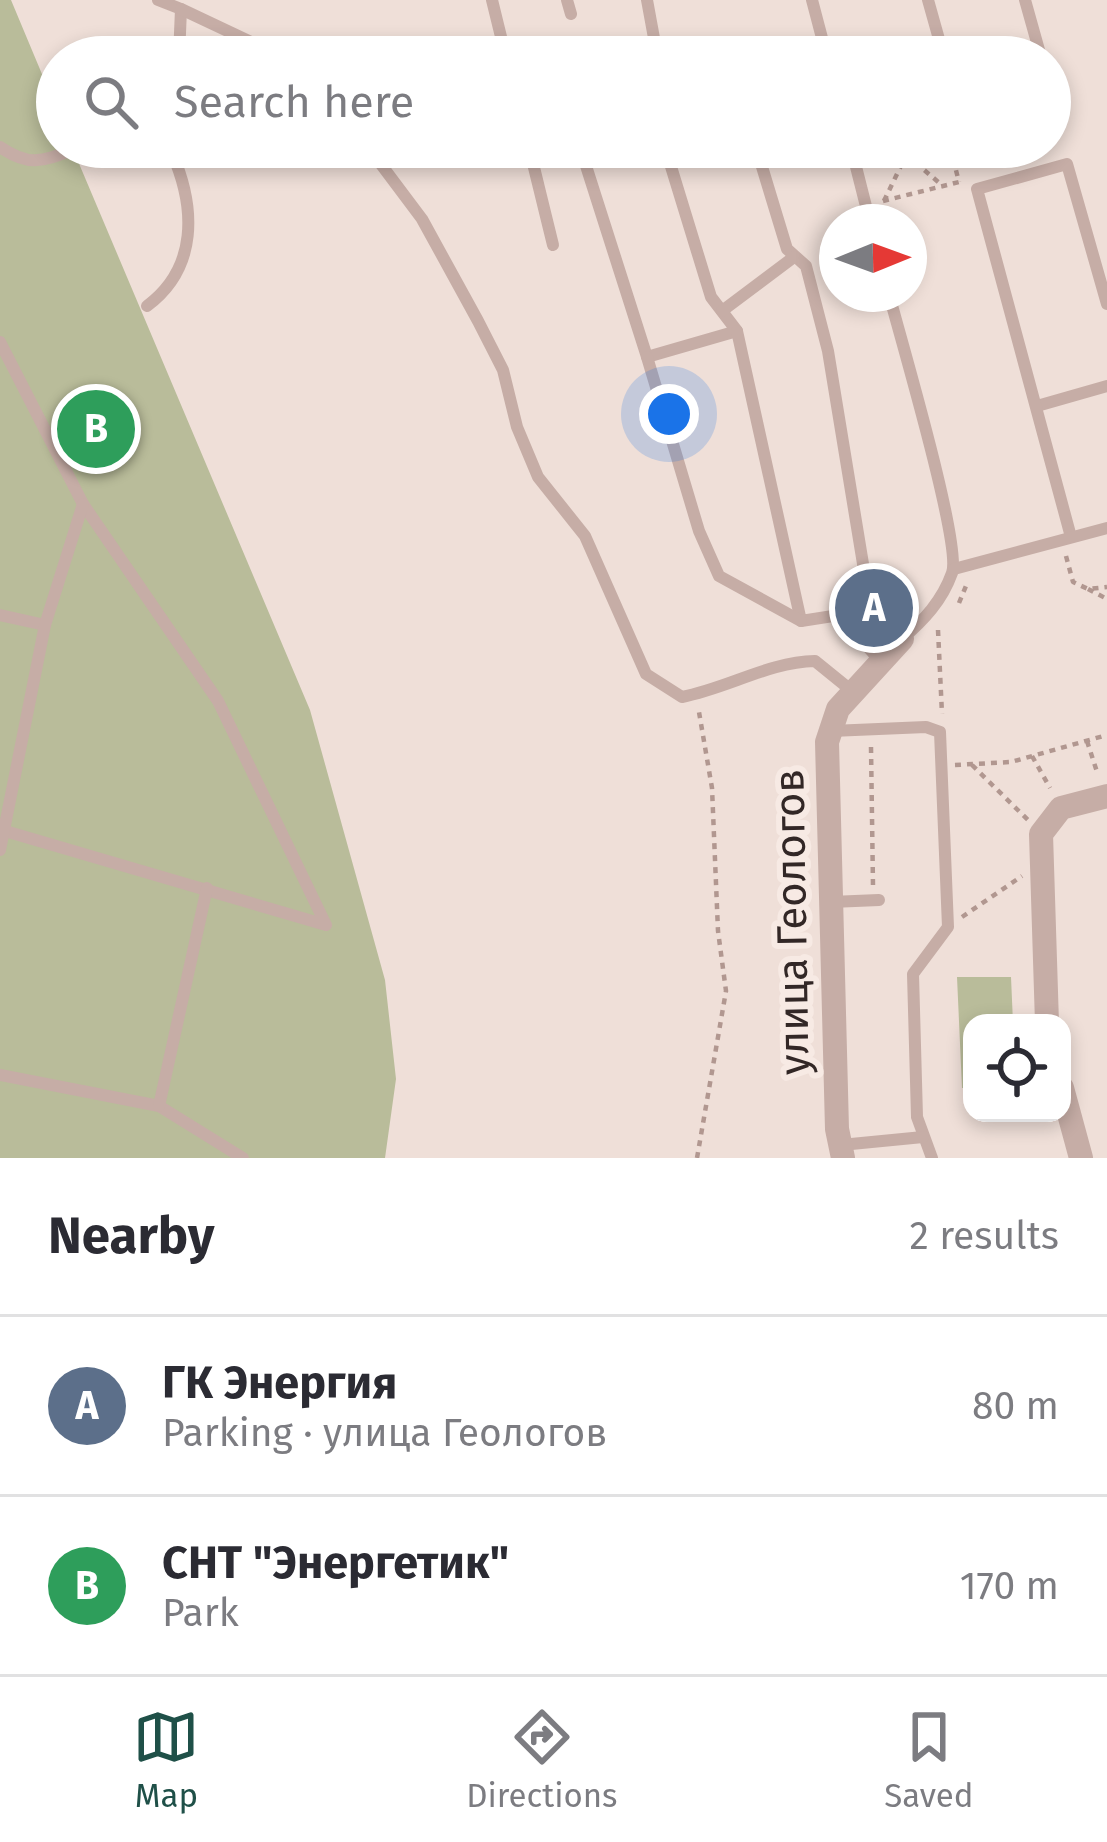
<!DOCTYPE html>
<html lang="en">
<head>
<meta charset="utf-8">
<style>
  :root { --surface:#fff; --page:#f7f7f7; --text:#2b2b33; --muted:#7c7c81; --line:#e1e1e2; --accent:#1f5048 }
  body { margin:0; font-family:"Fira Sans",sans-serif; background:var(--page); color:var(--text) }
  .controls { position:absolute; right:36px; bottom:36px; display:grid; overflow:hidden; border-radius:24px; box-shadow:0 6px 18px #0003 }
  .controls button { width:108px; height:108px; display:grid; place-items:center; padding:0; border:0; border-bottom:3px solid var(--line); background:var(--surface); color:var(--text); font:60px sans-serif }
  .compass { position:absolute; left:819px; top:204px; width:108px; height:108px; border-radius:50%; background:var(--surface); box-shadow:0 6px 18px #0003; rotate:89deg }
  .you { position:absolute; left:669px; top:414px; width:42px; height:42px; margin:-30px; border:9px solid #fff; border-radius:50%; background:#1a73e8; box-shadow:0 0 0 18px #1a73e833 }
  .badge { display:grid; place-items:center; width:78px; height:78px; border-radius:50%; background:var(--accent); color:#fff; font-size:39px; font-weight:700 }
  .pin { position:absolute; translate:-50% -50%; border:6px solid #fff; box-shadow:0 3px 12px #0006 }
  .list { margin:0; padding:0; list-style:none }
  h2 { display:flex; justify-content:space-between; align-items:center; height:156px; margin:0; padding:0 48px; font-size:51px }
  h2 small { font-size:39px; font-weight:400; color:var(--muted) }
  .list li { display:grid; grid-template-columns:78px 1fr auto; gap:36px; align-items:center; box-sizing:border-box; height:180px; padding:0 48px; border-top:3px solid var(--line) }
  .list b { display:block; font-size:45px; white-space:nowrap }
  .list p { margin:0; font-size:39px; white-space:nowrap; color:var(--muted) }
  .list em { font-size:39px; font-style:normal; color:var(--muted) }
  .icon { flex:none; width:66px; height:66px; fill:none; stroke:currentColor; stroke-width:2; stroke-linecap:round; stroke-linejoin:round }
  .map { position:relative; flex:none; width:1107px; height:1158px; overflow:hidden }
  .search { position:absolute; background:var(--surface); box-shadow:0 6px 18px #0003; left:36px; right:36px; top:36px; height:132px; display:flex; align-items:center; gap:30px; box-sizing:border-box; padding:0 42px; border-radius:66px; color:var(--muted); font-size:45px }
  .sheet { height:516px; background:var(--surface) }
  nav { display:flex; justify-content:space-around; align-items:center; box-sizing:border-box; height:168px; border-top:3px solid var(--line); background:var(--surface); font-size:33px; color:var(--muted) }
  nav a { display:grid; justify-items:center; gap:6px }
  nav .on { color:var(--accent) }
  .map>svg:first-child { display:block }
  .green { fill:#b9bc9a }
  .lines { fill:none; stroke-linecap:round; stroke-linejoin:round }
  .path { stroke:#b19790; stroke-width:4.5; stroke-dasharray:6 6; stroke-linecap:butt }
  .service { stroke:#c6ada6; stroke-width:12 }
  .minor { stroke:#c6ada6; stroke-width:24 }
  .labels { text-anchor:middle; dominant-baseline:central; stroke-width:12; stroke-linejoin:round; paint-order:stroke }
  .street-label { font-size:42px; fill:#322726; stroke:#f7eae4 }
</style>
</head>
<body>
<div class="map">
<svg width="1107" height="1158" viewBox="0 0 1107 1158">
  <rect width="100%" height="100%" fill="#efdfd8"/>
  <!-- green -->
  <g class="green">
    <polygon points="0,0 11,0 57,110 57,147 72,147 310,710 385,980 396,1079 385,1158 0,1158"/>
    <polygon points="957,977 1011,977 1013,1023 972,1023 972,1088 962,1088"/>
  </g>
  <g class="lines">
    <!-- path -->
    <g class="path">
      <polyline points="897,147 943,186"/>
      <polyline points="950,147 959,182"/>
      <polyline points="883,201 959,182"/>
      <polyline points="884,201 910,147"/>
      <polyline points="1066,556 1073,582 1088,589 1107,587"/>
      <polyline points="1088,589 1107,599"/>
      <polyline points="959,603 968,581"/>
      <polyline points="938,630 942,714"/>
      <polyline points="1087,741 1098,775"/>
      <polyline points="871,747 873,886"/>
      <polyline points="1032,756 1050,788"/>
      <polyline points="955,765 1011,762 1107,735"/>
      <polyline points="972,765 1028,820"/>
      <polyline points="962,917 1022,876"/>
      <polyline points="697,1158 726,991 718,931 712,788 699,712"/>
    </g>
    <!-- service -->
    <g class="service">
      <polyline points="158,0 181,9 179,57"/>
      <polyline points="492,0 506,57"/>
      <polyline points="567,0 571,14"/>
      <polyline points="647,0 654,38"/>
      <polyline points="812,0 827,57"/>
      <polyline points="928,0 944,57"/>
      <polyline points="1025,0 1041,57"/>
      <polyline points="181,9 283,57"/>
      <path d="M 0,147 C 32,169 45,160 80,147"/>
      <path d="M 368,147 L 422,219 L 478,321 L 503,370 L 517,427 L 538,477 L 585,536 L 646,674 L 682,697 C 728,688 769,662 815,661 L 852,691"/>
      <polyline points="529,147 553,245"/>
      <polyline points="580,147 647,357 737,331 711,297 665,147"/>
      <polyline points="756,147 787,249 806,266 828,351 865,576 862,640 881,662"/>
      <polyline points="851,147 870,222"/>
      <path d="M 889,294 C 900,337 962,545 952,573 C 942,601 924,620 902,639"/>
      <path d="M 147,306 C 198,268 196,208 172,153 L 156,147"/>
      <polyline points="722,311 794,257"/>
      <polyline points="737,331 801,621 865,611"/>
      <polyline points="0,342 83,504 218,701 326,925 5,831"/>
      <polyline points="647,357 699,531 719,576 801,621"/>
      <polyline points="1037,406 1107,386"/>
      <polyline points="1071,537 977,189 1067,164 1107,304"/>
      <polyline points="954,569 1107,528"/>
      <polyline points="0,615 45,625"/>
      <polyline points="831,731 926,727 940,732 948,927 913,974 917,1117 932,1158"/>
      <polyline points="0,850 45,625 83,504"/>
      <polyline points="831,902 879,900"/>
      <polyline points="0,1075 159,1106 243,1158"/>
      <polyline points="159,1106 207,888"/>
      <polyline points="841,1145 923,1137"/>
    </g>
    <!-- minor -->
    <g class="minor">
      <polyline points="1047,1023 1041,834 1061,808 1107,796"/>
      <polyline points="1062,1088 1081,1158"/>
      <polyline points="843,1158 837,1129 827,742 838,709 902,639"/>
    </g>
  </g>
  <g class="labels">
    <!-- street labels -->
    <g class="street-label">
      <text transform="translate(792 922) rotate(-91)">улица Геологов</text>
    </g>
  </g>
</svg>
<div class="controls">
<button><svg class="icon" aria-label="locate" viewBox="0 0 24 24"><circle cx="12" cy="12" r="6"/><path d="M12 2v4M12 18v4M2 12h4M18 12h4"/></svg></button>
</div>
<svg class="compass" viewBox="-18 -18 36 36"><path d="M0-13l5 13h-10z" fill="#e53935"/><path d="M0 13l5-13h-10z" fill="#7c7c81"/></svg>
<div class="you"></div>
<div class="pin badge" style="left:874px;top:608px;background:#5c6f8a">A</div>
<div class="pin badge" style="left:96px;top:429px;background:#2e9e5b">B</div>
<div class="search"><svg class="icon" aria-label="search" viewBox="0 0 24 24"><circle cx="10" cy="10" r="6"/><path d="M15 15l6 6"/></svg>Search here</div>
</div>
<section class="sheet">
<h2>Nearby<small>2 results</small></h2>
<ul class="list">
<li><span class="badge" style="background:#5c6f8a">A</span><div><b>ГК Энергия</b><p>Parking · улица Геологов</p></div><em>80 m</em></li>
<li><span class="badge" style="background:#2e9e5b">B</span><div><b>СНТ &quot;Энергетик&quot;</b><p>Park</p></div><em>170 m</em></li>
</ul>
</section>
<nav>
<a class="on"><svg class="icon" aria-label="map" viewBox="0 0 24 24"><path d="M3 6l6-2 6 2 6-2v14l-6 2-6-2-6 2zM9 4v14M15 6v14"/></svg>Map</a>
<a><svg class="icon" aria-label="directions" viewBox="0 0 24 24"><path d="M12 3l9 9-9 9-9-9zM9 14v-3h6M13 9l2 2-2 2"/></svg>Directions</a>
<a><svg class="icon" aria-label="saved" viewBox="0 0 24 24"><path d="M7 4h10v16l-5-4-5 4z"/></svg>Saved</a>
</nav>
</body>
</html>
